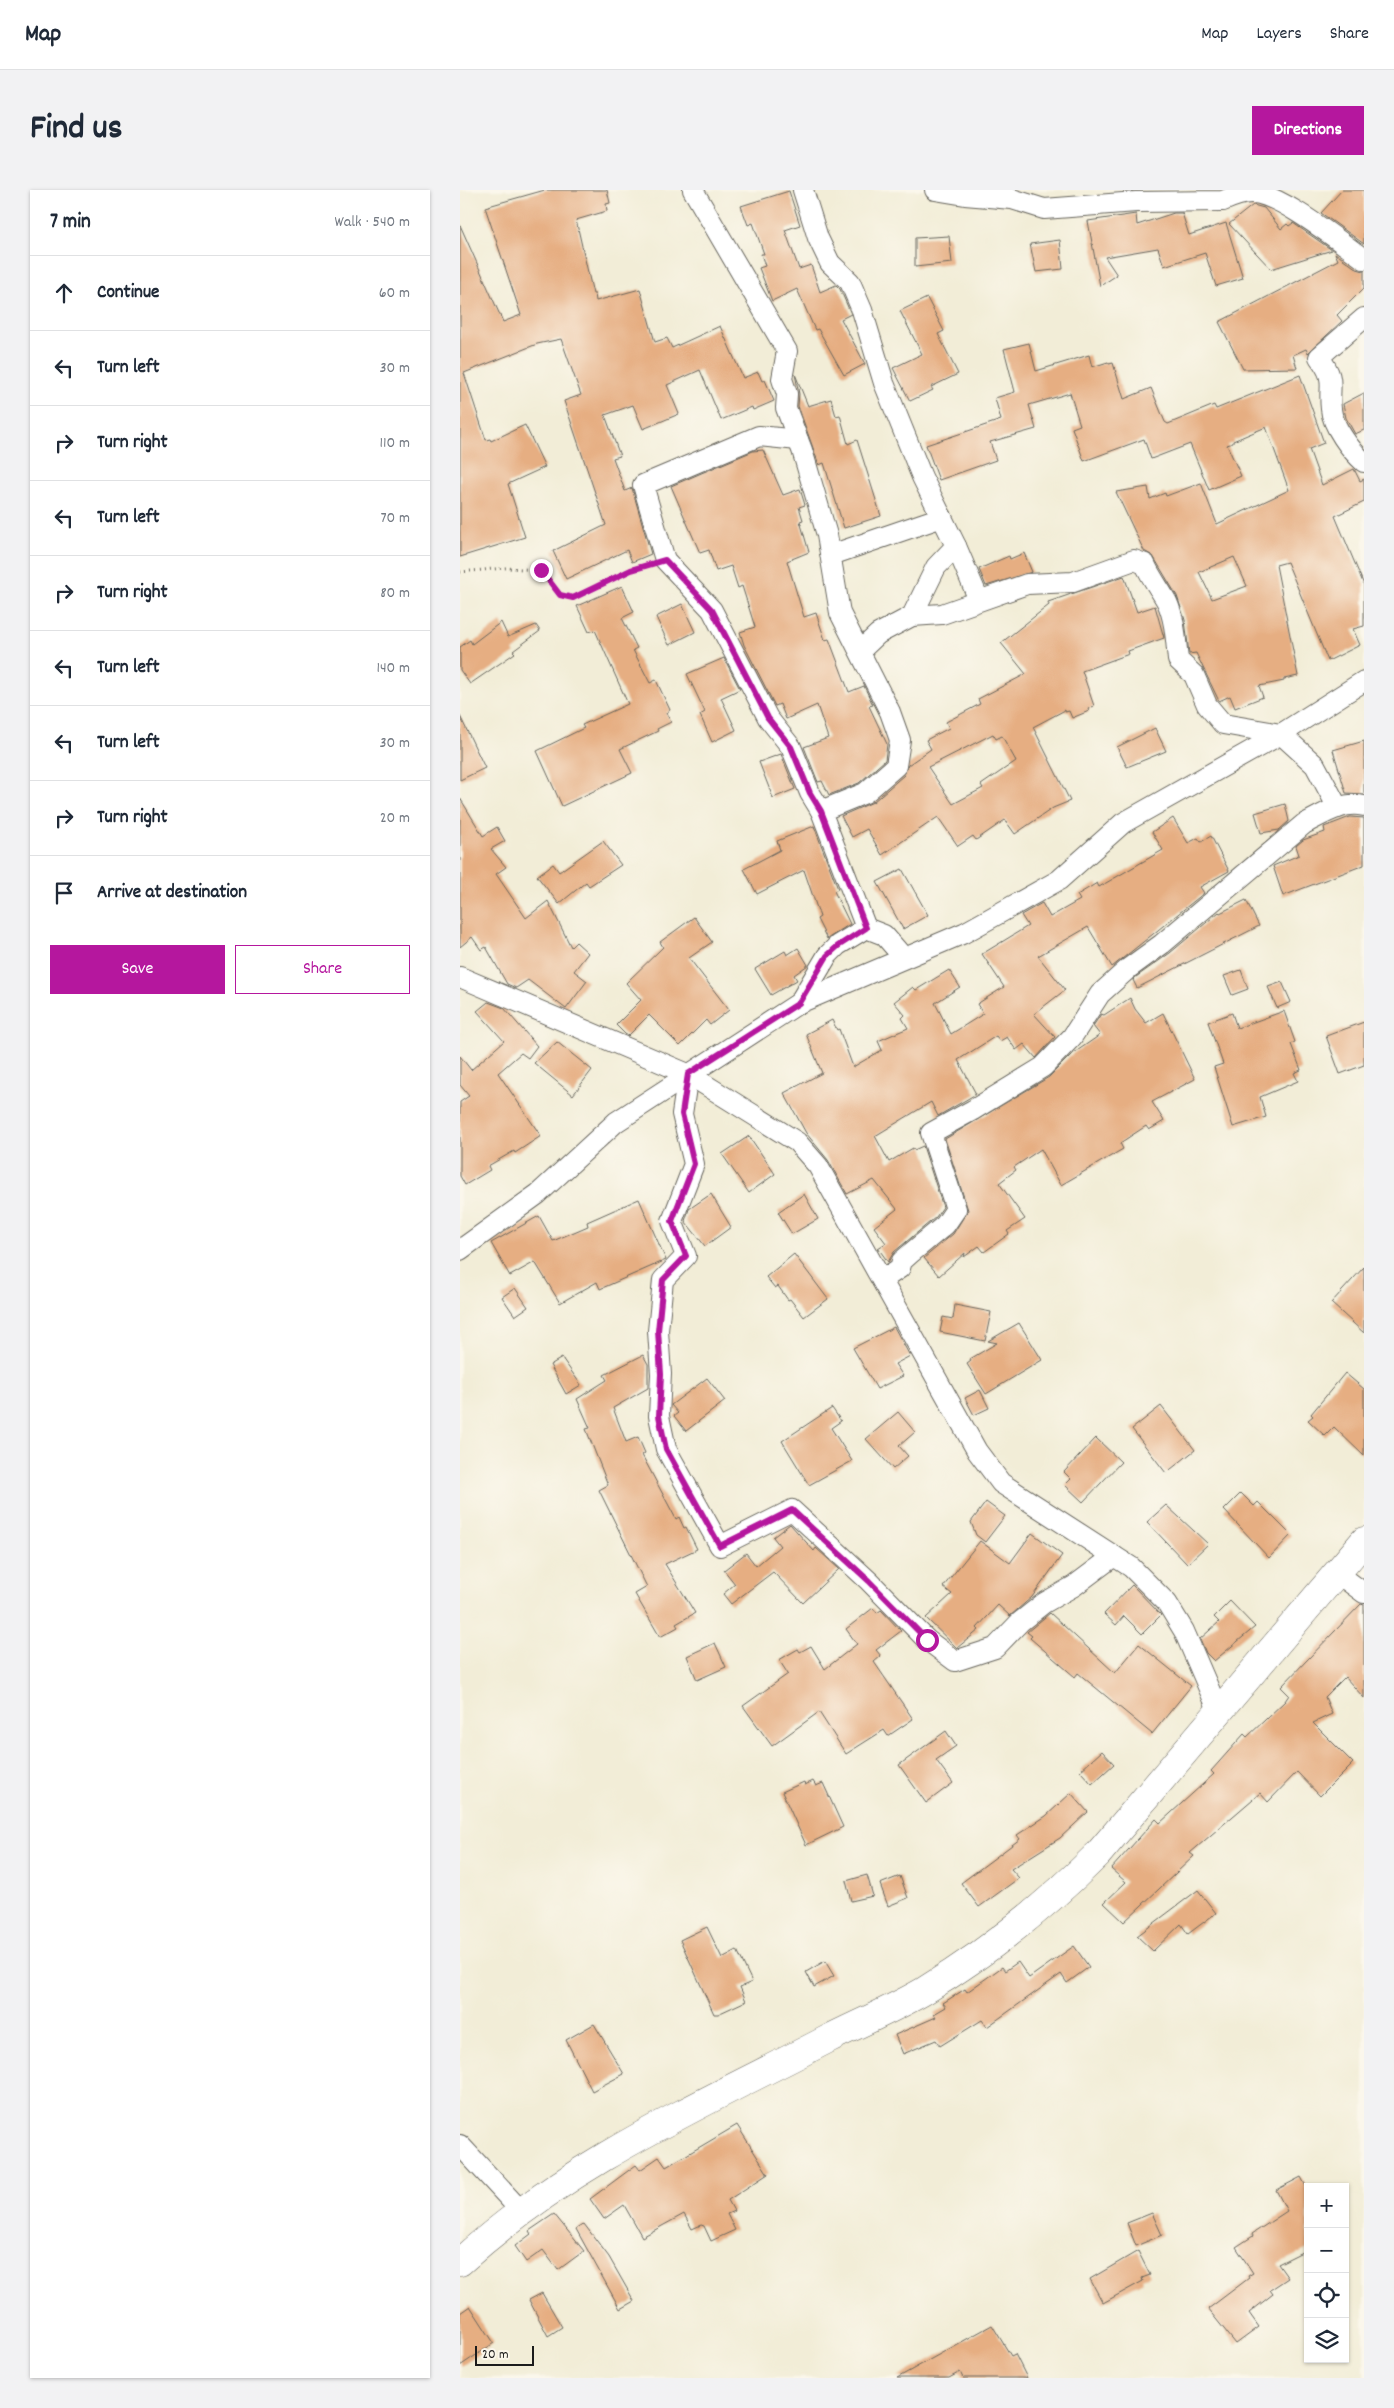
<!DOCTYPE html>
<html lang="en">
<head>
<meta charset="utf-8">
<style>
  :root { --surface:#fff; --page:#f2f2f3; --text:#1f2937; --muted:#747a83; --line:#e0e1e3; --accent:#b5179e }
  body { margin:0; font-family:Dekko,sans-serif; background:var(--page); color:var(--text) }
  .controls { position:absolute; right:15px; bottom:15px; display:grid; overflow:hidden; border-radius:0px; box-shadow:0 1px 4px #0004 }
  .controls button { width:45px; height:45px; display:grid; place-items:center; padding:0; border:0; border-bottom:1px solid var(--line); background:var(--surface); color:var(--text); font:25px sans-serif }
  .scale { position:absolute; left:15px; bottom:12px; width:59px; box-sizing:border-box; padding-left:5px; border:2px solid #1c1c1c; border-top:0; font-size:14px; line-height:18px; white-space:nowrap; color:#1c1c1c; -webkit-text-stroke:4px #fbf7ec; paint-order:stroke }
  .stop { position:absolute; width:15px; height:15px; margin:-11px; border:4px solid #b5179e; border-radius:50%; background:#fff }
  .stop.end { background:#b5179e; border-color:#fff; box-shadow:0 1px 5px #0008 }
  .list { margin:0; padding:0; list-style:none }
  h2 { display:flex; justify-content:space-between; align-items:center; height:65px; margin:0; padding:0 20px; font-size:21px }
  h2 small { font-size:16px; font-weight:400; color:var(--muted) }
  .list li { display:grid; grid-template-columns:32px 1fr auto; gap:15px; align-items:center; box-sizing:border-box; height:75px; padding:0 20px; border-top:1px solid var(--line) }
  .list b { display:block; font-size:19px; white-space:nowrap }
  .list em { font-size:16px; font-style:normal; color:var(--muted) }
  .actions { display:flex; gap:10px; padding:15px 20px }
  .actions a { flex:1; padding:11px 0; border:1px solid var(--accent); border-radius:0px; text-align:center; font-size:18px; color:var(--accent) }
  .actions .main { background:var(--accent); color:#fff }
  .icon { flex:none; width:28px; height:28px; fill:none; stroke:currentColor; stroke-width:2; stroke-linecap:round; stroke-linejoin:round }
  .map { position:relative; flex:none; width:904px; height:2188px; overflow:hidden; border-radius:0px }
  header { display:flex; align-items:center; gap:30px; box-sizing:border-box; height:70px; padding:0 25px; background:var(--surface); border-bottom:1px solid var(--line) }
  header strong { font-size:24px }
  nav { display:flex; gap:28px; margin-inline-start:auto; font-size:18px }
  .intro { display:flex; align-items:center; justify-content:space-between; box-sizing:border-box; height:120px; padding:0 30px }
  h1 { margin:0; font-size:35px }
  .button { padding:12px 22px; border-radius:0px; background:var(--accent); color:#fff; font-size:18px; font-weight:700 }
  main { display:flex; gap:30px; padding:0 30px }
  aside { flex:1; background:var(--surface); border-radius:0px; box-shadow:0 1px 4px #0004 }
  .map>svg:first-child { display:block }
  .building { fill:#e6ae82; fill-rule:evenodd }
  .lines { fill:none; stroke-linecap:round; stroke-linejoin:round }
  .street-casing { stroke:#67655d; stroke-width:22 }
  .secondary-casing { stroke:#67655d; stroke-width:29 }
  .path { stroke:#67655d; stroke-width:3; stroke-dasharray:1 4; stroke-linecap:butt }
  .street { stroke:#fff; stroke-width:20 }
  .secondary { stroke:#fff; stroke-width:28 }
  .route { stroke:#b5179e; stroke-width:6 }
</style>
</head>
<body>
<header>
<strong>Map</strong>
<nav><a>Map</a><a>Layers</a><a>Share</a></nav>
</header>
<div class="intro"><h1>Find us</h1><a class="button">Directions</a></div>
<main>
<aside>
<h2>7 min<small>Walk · 540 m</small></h2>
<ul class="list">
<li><svg class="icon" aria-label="ahead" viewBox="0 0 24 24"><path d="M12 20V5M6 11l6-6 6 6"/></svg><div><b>Continue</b></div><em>60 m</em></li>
<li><svg class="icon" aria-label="left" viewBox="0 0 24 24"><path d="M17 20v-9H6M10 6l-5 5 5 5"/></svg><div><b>Turn left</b></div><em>30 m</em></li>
<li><svg class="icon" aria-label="right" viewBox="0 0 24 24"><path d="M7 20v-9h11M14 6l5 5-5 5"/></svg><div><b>Turn right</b></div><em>110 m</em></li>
<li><svg class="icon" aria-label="left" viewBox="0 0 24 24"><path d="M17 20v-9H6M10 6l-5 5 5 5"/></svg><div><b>Turn left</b></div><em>70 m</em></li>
<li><svg class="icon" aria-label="right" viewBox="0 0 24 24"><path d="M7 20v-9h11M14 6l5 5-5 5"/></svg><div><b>Turn right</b></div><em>80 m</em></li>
<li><svg class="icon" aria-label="left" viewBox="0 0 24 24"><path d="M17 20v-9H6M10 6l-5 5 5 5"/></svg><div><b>Turn left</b></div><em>140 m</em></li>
<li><svg class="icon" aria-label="left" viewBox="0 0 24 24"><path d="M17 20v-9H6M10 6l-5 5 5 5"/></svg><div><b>Turn left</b></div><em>30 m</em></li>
<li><svg class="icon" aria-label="right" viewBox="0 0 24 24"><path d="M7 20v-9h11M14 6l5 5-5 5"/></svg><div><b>Turn right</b></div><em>20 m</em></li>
<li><svg class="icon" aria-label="arrive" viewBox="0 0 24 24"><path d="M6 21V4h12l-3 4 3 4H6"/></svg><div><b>Arrive at destination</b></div></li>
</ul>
<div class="actions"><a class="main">Save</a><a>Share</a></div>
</aside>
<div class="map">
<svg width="904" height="2188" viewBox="0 0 904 2188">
  <rect width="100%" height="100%" fill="#fbf7ec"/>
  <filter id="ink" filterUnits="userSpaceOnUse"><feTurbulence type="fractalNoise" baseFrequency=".02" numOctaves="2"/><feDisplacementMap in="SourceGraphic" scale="10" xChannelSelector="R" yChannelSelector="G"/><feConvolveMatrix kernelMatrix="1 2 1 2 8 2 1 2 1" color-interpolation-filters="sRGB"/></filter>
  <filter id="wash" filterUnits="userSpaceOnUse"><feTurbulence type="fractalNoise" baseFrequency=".0096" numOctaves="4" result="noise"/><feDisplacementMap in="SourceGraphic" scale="20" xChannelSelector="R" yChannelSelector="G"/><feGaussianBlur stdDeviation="1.12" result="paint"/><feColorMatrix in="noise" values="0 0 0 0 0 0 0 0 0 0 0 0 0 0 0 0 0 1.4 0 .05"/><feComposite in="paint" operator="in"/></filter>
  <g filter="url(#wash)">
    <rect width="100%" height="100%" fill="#f2edd7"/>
    <g id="blocks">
      <!-- building -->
      <g class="building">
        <polygon points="85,0 147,0 150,13 146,14 147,21 116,30 133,104 135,104 136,111 180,99 195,152 207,148 212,158 260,136 283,188 298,182 302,191 305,190 314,211 293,220 292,217 261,230 240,180 207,195 219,224 183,239 173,215 145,225 160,266 153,268 165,301 172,298 191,364 172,372 167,360 106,389 93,361 146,335 104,211 121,205 101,149 77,154 4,183 26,250 30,249 31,251 65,235 85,277 48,294 65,347 0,367 0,35 43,132 61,125 25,17"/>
        <polygon points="882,0 904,0 904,54 861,23"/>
        <polygon points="329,1 340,35 325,40 339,79 351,75 360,102 376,95 380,99 391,124 381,129 405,174 384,185 358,139 355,140 337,99 312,111 299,78 305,76 301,64 304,64 293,33 288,35 281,16"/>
        <polygon points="793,15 804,18 821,39 827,34 829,36 833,33 872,60 811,79 769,34"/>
        <polygon points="714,23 722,23 729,45 766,33 783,88 756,96 745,63 704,76 698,58 645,67 657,85 640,96 628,31 676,24 677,35"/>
        <polygon points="489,46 492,73 455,77 455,48"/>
        <polygon points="600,50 603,79 576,82 570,54"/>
        <polygon points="875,63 897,79 904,81 904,98 877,125 882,131 848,163 846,159 833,165 837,178 783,179 759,132 878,70"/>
        <polygon points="467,108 484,141 478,144 498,184 471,197 473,200 450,211 433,178 462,164 440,121"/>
        <path d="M 569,153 L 576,181 L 629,165 L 632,177 L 648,172 L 649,174 L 653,173 L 664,209 L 691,198 L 705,232 L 708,234 L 754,215 L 756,219 L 840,185 L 864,253 L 849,259 L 862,295 L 894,279 L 900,291 L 904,289 L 904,312 L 875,326 L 904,395 L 904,436 L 893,439 L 900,455 L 868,471 L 827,372 L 816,375 L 838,486 L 824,489 L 824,491 L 799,496 L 803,507 L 775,518 L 770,506 L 759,511 L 736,463 L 729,464 L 725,430 L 717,406 L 693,366 L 684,361 L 656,302 L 688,297 L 690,309 L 705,303 L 706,306 L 741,293 L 757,334 L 829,300 L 806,237 L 773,251 L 773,253 L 767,255 L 781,286 L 749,300 L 730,254 L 691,269 L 684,249 L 624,271 L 612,238 L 620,235 L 610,203 L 569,215 L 576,239 L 530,252 L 536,270 L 479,290 L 466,255 L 541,230 L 535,208 L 555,202 L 544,159 ZM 774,367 L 787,396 L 752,409 L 739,382 Z"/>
        <polygon points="335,184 348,216 371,209 376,226 380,225 388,254 397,250 421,326 384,338 364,273 359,275 338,216 339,204"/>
        <polygon points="904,203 904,240 895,244 886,228 883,214"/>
        <polygon points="303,260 323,305 340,299 345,315 339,317 343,330 340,331 349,362 327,371 344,427 356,423 365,450 369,449 389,502 404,496 413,515 409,516 427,554 425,570 399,593 369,605 362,591 358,592 344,557 368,548 357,515 326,529 320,514 315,516 284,455 280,442 295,437 282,396 278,398 271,376 256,381 249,360 240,363 211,296 293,261"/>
        <polygon points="564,363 572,382 526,396 519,379 549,366 550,369"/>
        <path d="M 664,386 L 677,422 L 695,416 L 704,448 L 668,461 L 669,464 L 622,481 L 634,516 L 628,519 L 629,521 L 612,528 L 609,521 L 605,522 L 605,520 L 573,537 L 610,611 L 593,618 L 555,644 L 545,630 L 516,650 L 513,646 L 498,656 L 478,627 L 422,665 L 407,639 L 392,647 L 381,626 L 413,612 L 444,585 L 448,575 L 471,559 L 466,550 L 489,538 L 486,532 L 520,514 L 518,509 L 566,484 L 541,453 L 589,415 L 588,412 ZM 533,544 L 536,549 L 542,546 L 556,571 L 521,595 L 523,598 L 493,614 L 468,577 Z"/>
        <polygon points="162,396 174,422 162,428 177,458 173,460 190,493 196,490 210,520 206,523 211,532 197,539 198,541 160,559 172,583 102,616 77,561 124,538 122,535 168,514 135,440 129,442 117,416"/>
        <polygon points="222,414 235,442 209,455 196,427"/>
        <polygon points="41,432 48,447 76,435 80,441 53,461 55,463 10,494 0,480 0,457 10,450 12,454"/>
        <polygon points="264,468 280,499 261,508 276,540 252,552 240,525 245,522 227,484"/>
        <polygon points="0,526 25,578 0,590"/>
        <polygon points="695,538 706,561 667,577 657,557"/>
        <polygon points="904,551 904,604 886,603 873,560"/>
        <polygon points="321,564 335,599 313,608 299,572"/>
        <polygon points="0,608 23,646 37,637 45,651 31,659 46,677 36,684 66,728 88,711 111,757 116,752 128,763 114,781 127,791 106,819 68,790 56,798 47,794 26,757 21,760 12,747 0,757"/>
        <polygon points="825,614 829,631 819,640 801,643 795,623"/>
        <polygon points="890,627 904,628 904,675 823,706 813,676 839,665 836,656 843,650 865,642 864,637"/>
        <polygon points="713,628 728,653 738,648 741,652 751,646 769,681 740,697 744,703 652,777 628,737 578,766 605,800 574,824 595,847 576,868 564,854 556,860 547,847 540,851 536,846 498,870 516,904 478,926 471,912 415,946 429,972 453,958 454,960 463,956 483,1017 476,1027 434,1062 428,1072 418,1058 426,1053 414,1037 437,1019 414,990 387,1004 368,970 346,943 324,903 362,883 346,844 372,830 377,840 379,839 393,877 422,860 418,851 448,838 442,828 445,825 434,812 453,797 456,800 489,780 500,797 475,813 491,844 523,824 517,814 544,797 522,764 568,736 561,725 582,713 590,727 620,710 617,705 637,693 639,697 703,660 692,642"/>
        <polygon points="354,636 378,699 374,701 390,734 367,749 357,729 360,727 344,680 297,704 284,679 320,660 317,651"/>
        <polygon points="143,651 161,675 129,696 126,692 99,714 77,686 93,674 99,682"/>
        <polygon points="442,679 468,725 443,739 417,692"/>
        <polygon points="786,710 799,736 677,798 673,790 676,787 710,763 759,722 760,723"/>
        <polygon points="234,727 252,752 229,768 269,820 250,835 246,830 220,856 189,825 168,846 165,844 156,835 181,810 166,793 203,757 200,752"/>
        <polygon points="338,758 348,775 334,785 337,790 311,805 295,779 325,761 327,765"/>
        <polygon points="781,780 788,799 772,805 764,786"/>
        <polygon points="822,792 831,812 817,818 808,797"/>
        <polygon points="670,808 675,819 686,833 703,823 735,889 692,912 704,931 689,940 686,936 660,953 663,959 601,995 581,959 554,977 556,980 539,993 565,1029 547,1041 549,1044 524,1062 519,1056 504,1067 505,1063 479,1086 464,1068 493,1044 508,1020 485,949 589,887 611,865 640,845 633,836 641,824 644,825"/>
        <polygon points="28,812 44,818 77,856 68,868 61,863 38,883 81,946 55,963 54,961 28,976 30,980 5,995 0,986 0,912 9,906 0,895 0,866 11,880 44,851 17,821"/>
        <polygon points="824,821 835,852 831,854 841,880 834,883 838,891 800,907 806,927 773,937 754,877 763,874 748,832 772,823 777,838"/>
        <polygon points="904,832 904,875 880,884 866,846"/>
        <polygon points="97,852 132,880 113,905 74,873"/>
        <polygon points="289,946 315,984 289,1003 262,964"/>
        <polygon points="251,1004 271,1037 245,1056 225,1031 229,1019"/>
        <polygon points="344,1004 358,1029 332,1044 318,1022"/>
        <polygon points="179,1009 206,1070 140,1099 137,1092 100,1113 75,1072 50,1086 31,1053 79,1026 93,1051 128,1036 127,1032"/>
        <polygon points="334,1064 368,1109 344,1127 330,1109 328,1110 318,1096 315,1098 306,1087"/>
        <polygon points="904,1077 904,1143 871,1113"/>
        <polygon points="55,1098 68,1117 55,1126 42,1107"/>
        <polygon points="495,1115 531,1122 525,1151 480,1142 483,1127 493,1129"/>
        <polygon points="559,1133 582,1170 526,1204 507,1174 511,1171 510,1169 537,1153 528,1151"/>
        <polygon points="434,1137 450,1166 435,1174 443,1186 417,1199 393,1158"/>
        <polygon points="183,1165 188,1174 188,1198 153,1218 166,1252 178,1247 185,1263 182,1265 216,1329 219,1327 224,1338 226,1337 237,1359 205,1374 235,1423 216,1434 218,1437 200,1447 175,1404 187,1397 139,1300 148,1295 126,1239 130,1238 117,1209 147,1190 144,1185"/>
        <polygon points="102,1168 121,1195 106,1204 90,1175"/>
        <polygon points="885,1183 904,1199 904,1266 874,1237 865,1246 848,1230 853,1226 851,1224"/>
        <polygon points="247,1188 265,1211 226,1241 214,1226 218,1223 211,1215"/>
        <polygon points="520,1200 529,1218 514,1225 505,1208"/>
        <polygon points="701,1216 735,1260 706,1283 672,1239"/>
        <polygon points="372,1218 381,1231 371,1238 392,1271 349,1295 322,1251"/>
        <polygon points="438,1222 455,1242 439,1256 448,1266 433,1279 406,1249"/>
        <polygon points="636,1248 661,1272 623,1312 605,1295 611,1289 604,1282"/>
        <polygon points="781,1303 794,1316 798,1312 831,1345 809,1368 764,1320"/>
        <polygon points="526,1312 545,1326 525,1352 516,1345 511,1332"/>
        <polygon points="706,1315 748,1354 727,1374 687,1332"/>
        <polygon points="330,1334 354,1361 356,1358 379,1379 343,1413 313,1382 271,1414 263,1404 275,1394 264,1380 286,1363 296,1376 320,1356 313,1347"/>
        <polygon points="572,1343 602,1365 572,1407 550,1426 538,1415 517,1438 519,1440 497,1458 466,1428 492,1404 483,1397 520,1351 550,1373"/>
        <polygon points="672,1395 701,1425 682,1444 664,1426 656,1435 644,1424"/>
        <polygon points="770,1411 795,1437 754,1471 746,1463 740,1449 759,1432 754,1427"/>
        <polygon points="901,1414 904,1415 904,1508 885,1487 865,1507 872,1524 853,1533 893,1573 860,1606 837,1582 808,1612 800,1603 730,1663 734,1666 664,1732 644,1713 666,1692 651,1679 696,1629 700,1633 754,1584 751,1581 784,1544 787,1547 825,1511 829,1505 821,1497"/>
        <polygon points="413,1418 417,1423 421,1420 441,1441 416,1460 421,1466 414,1472 453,1529 428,1546 424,1540 386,1564 359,1522 312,1556 283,1516 328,1484 319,1470 338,1459 340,1462 351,1456 365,1479 397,1454 386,1439"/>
        <polygon points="590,1423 655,1483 679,1454 731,1496 692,1544 618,1483 615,1487 570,1448 572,1446 567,1442"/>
        <polygon points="255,1453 266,1477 237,1490 227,1466"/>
        <polygon points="486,1541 496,1556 476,1570 493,1593 466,1613 439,1575"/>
        <polygon points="642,1561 654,1574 632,1594 620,1581"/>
        <polygon points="353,1591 356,1596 363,1593 383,1637 346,1655 322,1602 344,1592 345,1595"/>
        <polygon points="611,1603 628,1622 600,1648 551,1679 559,1688 519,1717 501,1693 560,1649 557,1645 586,1626"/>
        <polygon points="407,1685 413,1706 391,1711 386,1691"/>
        <polygon points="440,1686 448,1708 428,1716 420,1694"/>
        <polygon points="738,1700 756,1723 728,1744 721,1734 693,1761 677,1746"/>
        <polygon points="247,1737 262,1768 277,1760 292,1792 280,1797 286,1811 258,1824 254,1824 220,1750"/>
        <polygon points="614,1756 629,1777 607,1793 601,1784 527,1837 522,1830 480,1856 476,1850 443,1864 435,1845 476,1827 474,1824 486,1817 483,1813 505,1799 507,1802 542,1777 545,1781 558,1772 569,1788"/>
        <polygon points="365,1771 374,1786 354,1797 346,1782"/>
        <polygon points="134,1834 164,1884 132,1901 106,1850"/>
        <polygon points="277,1935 308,1984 268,2010 274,2021 267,2024 275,2040 251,2051 244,2036 241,2035 232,2039 224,2024 182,2047 164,2015 144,2029 130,2009 176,1975 180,1980 199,1967 206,1977"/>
        <polygon points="841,1987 848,2000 848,2059 818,2074 828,2088 810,2100 813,2104 789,2123 799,2137 776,2154 748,2119 789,2088 788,2086 793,2083 776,2057 793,2046 792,2044 827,2021 816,2000"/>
        <polygon points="692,2023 702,2045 676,2056 667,2033"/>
        <polygon points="94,2024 124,2061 98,2080 83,2060 66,2072 55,2056 71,2044 69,2041"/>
        <polygon points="124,2034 149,2067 174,2111 160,2119 116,2039"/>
        <polygon points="678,2061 690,2085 682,2088 683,2091 643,2113 630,2089"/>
        <polygon points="82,2103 102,2137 88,2146 69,2110"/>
        <polygon points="10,2116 34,2153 0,2176 0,2123"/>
        <polygon points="532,2135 551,2166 555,2164 567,2188 503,2188 500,2182 489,2188 437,2188"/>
      </g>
    </g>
  </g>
  <g filter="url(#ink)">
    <use href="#blocks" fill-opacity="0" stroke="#67655d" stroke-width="1"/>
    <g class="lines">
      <defs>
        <g id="street">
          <polyline points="233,0 327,161 322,189 327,204 326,218 342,260 367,345 380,423 430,522 440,550 436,576 405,603 361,621 406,738 378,755 367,766 339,813"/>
          <polyline points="343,0 358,48 370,73 390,92 402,120 424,193 462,287 496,356 476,377 452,426 418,444 400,461"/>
          <path d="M 475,0 L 505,5 L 552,9 L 584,19 L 676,12 L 763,11 C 772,7 782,3 792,3 C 819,3 880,52 904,69"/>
          <path d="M 904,128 L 859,167 C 877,191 868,193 871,219 C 872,235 891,261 904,272"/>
          <polyline points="338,250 299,246 183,295 205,370 252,420 308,528 331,557 350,603 361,621"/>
          <polyline points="496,356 519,410"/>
          <polyline points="371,365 482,327"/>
          <path d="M 452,426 L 482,424 L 567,394 L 613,392 L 674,370 L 685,374 C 691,388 700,399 707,412 C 715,429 716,451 718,470 L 734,485 L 747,515 L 763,534 L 821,544 L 855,575 L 878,618"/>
          <polyline points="406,738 424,745 444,768"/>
          <polyline points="0,787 228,884 337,952 358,976 517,1261 541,1293 671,1377 707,1413 724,1441 759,1522"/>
          <polyline points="228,884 222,924 234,974 212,1031 226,1066 203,1090 198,1141 201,1184 199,1226 206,1259 260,1356 332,1320 409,1391 467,1450 495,1471 535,1458 560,1432 584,1413 614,1396 654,1366"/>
          <polyline points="0,1060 78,1004 156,932 339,813 504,743 599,690 663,633 821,544 904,491"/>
          <path d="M 422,1090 L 440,1078 L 442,1071 L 451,1063 L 485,1035 L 496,1019 L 471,943 L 513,920 L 583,877 L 612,847 L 640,804 L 669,778 L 702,754 L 844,634 C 862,625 884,610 904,616"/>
          <polyline points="877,1383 904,1403"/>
          <polyline points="0,1955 61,2021"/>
        </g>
        <path id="secondary" d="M 0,2072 C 108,1973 239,1916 368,1849 C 400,1833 433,1819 464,1801 C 528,1762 585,1717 638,1664 L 904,1351"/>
      </defs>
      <!-- street casing -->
      <use href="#street" class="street-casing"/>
      <!-- secondary casing -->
      <use href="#secondary" class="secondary-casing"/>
      <!-- path -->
      <polyline class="path" points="0,382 45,378 81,380 100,405 113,408 171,380 187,375"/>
      <!-- street -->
      <use href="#street" class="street"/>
      <!-- secondary -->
      <use href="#secondary" class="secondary"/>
    </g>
  </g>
  <g class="lines" filter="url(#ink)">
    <!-- route -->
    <polyline class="route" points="81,380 100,405 113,408 171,380 205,370 252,420 308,528 331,557 350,603 361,621 406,738 378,756 367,766 339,813 228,884 222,924 234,974 212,1031 226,1066 203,1090 198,1141 201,1184 199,1226 206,1259 260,1356 332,1320 409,1391 467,1450"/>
  </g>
</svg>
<div class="controls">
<button>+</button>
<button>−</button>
<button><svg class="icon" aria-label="locate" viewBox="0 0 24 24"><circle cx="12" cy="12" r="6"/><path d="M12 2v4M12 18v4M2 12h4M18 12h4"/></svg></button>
<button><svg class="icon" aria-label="layers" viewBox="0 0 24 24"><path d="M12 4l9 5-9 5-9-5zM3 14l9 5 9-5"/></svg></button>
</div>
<div class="scale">20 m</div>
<div class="stop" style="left:467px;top:1450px"></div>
<div class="stop end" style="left:81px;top:380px"></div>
</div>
</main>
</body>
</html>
